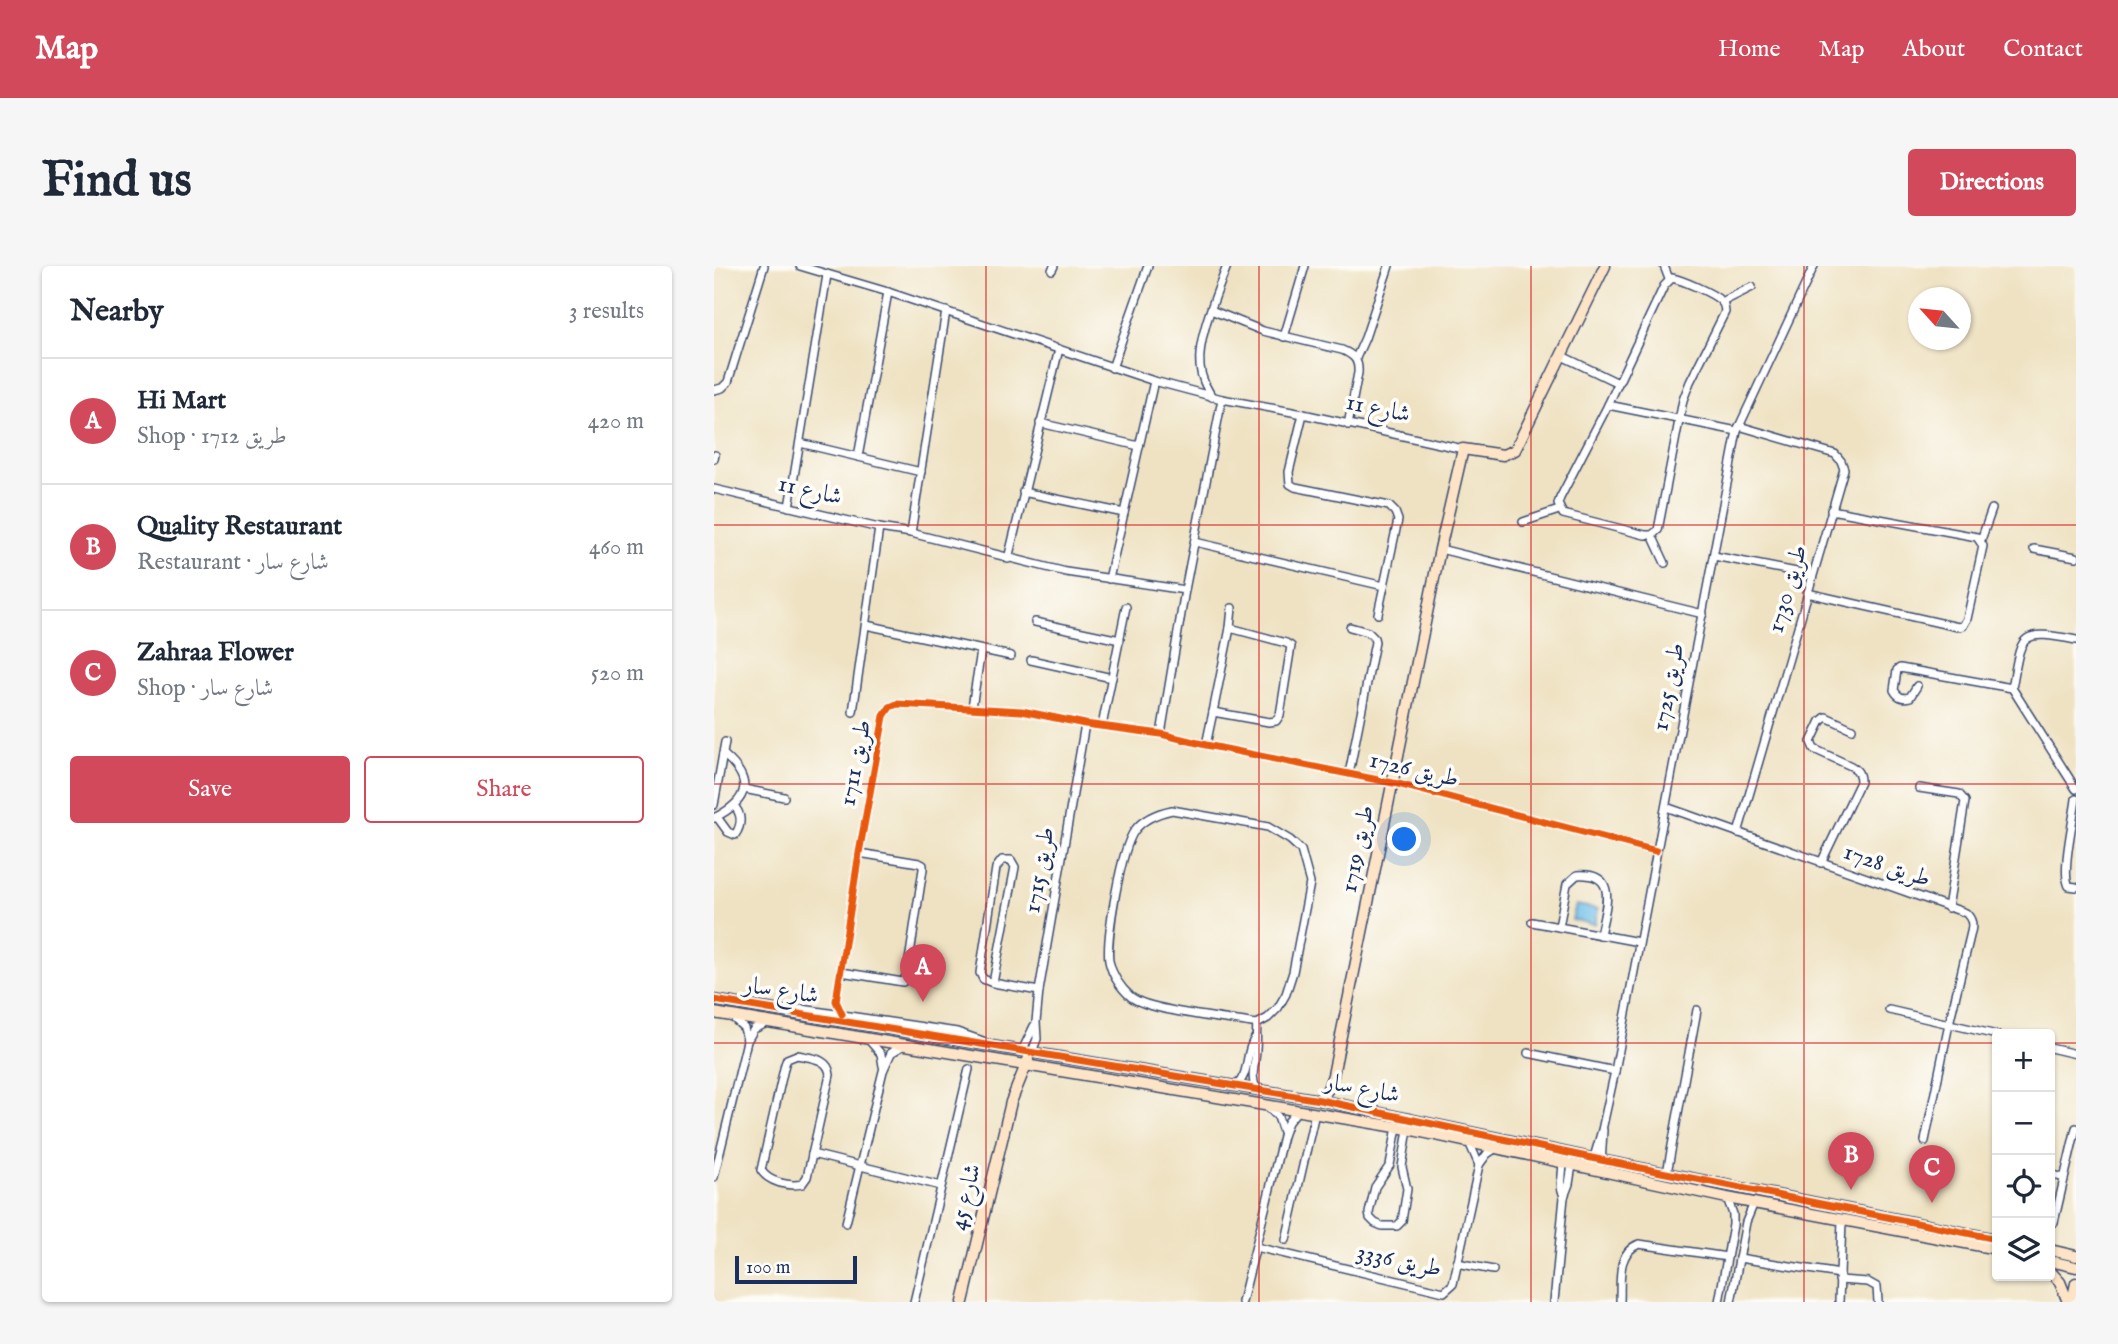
<!DOCTYPE html>
<html lang="en">
<head>
<meta charset="utf-8">
<style>
  :root { --surface:#fff; --page:#f6f6f7; --text:#1f2937; --muted:#747a83; --line:#e0e1e3; --accent:#d1495b }
  body { margin:0; font-family:"IM FELL English",Amiri,serif; background:var(--page); color:var(--text) }
  .controls { position:absolute; right:21px; bottom:21px; display:grid; overflow:hidden; border-radius:7px; box-shadow:0 2px 5px #0004 }
  .controls button { width:63px; height:63px; display:grid; place-items:center; padding:0; border:0; border-bottom:2px solid var(--line); background:var(--surface); color:var(--text); font:35px sans-serif }
  .compass { position:absolute; left:1194px; top:21px; width:63px; height:63px; border-radius:50%; background:var(--surface); box-shadow:0 2px 5px #0004; rotate:297deg }
  .scale { position:absolute; left:21px; bottom:18px; width:122px; box-sizing:border-box; padding-left:7px; border:4px solid #1b2f5e; border-top:0; font-size:19px; line-height:24px; white-space:nowrap; color:#1b2f5e; -webkit-text-stroke:5px #fdfcf7; paint-order:stroke }
  .you { position:absolute; left:691px; top:574px; width:24px; height:24px; margin:-18px; border:5px solid #fff; border-radius:50%; background:#1a73e8; box-shadow:0 0 0 10px #1a73e833 }
  .badge { display:grid; place-items:center; width:46px; height:46px; border-radius:50%; background:var(--accent); color:#fff; font-size:23px; font-weight:700 }
  .pin { position:absolute; translate:-50% -58px; filter:drop-shadow(0 2px 4px #0008) }
  .pin::after { content:''; position:absolute; top:37px; width:24px; height:21px; background:inherit; clip-path:polygon(0 0,100% 0,50% 100%) }
  .list { margin:0; padding:0; list-style:none }
  h2 { display:flex; justify-content:space-between; align-items:center; height:91px; margin:0; padding:0 28px; font-size:30px }
  h2 small { font-size:23px; font-weight:400; color:var(--muted) }
  .list li { display:grid; grid-template-columns:46px 1fr auto; gap:21px; align-items:center; box-sizing:border-box; height:126px; padding:0 28px; border-top:2px solid var(--line) }
  .list b { display:block; font-size:26px; white-space:nowrap }
  .list p { margin:0; font-size:23px; white-space:nowrap; color:var(--muted) }
  .list em { font-size:23px; font-style:normal; color:var(--muted) }
  .actions { display:flex; gap:14px; padding:21px 28px }
  .actions a { flex:1; padding:16px 0; border:2px solid var(--accent); border-radius:7px; text-align:center; font-size:24px; color:var(--accent) }
  .actions .main { background:var(--accent); color:#fff }
  .icon { flex:none; width:38px; height:38px; fill:none; stroke:currentColor; stroke-width:2; stroke-linecap:round; stroke-linejoin:round }
  .map { position:relative; flex:none; width:1362px; height:1036px; overflow:hidden; border-radius:7px }
  header { display:flex; align-items:center; gap:42px; box-sizing:border-box; height:98px; padding:0 35px; background:var(--accent); color:#fff }
  header strong { font-size:33px }
  nav { display:flex; gap:38px; margin-inline-start:auto; font-size:24px }
  .intro { display:flex; align-items:center; justify-content:space-between; box-sizing:border-box; height:168px; padding:0 42px }
  h1 { margin:0; font-size:49px }
  .button { padding:18px 32px; border-radius:7px; background:var(--accent); color:#fff; font-size:24px; font-weight:700 }
  main { display:flex; gap:42px; padding:0 42px }
  aside { flex:1; background:var(--surface); border-radius:7px; box-shadow:0 2px 5px #0004 }
  .map>svg:first-child { display:block }
  .water { fill:#6cbfe8; stroke:#4477a3; stroke-width:2 }
  .lines { fill:none; stroke-linecap:round; stroke-linejoin:round }
  .street-casing { stroke:#3b4a6d; stroke-width:10 }
  .secondary-casing { stroke:#3b4a6d; stroke-width:13 }
  .street { stroke:#fff; stroke-width:7 }
  .secondary { stroke:#fee4c6; stroke-width:10 }
  .cycleway-casing { stroke:#fdfcf7; stroke-width:11 }
  .cycleway { stroke:#e8590c; stroke-width:7 }
  .grid { fill:none; stroke:#d62828; stroke-width:2; stroke-opacity:0.55 }
  .labels { text-anchor:middle; dominant-baseline:central; stroke-width:7; stroke-linejoin:round; paint-order:stroke }
  .street-label { font-size:24px; fill:#1b2f5e; stroke:#fdfcf7 }
</style>
</head>
<body>
<header>
<strong>Map</strong>
<nav><a>Home</a><a>Map</a><a>About</a><a>Contact</a></nav>
</header>
<div class="intro"><h1>Find us</h1><a class="button">Directions</a></div>
<main>
<aside>
<h2>Nearby<small>3 results</small></h2>
<ul class="list">
<li><span class="badge">A</span><div><b>Hi Mart</b><p>Shop · طريق 1712</p></div><em>420 m</em></li>
<li><span class="badge">B</span><div><b>Quality Restaurant</b><p>Restaurant · شارع سار</p></div><em>460 m</em></li>
<li><span class="badge">C</span><div><b>Zahraa Flower</b><p>Shop · شارع سار</p></div><em>520 m</em></li>
</ul>
<div class="actions"><a class="main">Save</a><a>Share</a></div>
</aside>
<div class="map">
<svg width="1362" height="1036" viewBox="0 0 1362 1036">
  <rect width="100%" height="100%" fill="#fdfcf7"/>
  <filter id="ink" filterUnits="userSpaceOnUse"><feTurbulence type="fractalNoise" baseFrequency=".0143" numOctaves="2"/><feDisplacementMap in="SourceGraphic" scale="14" xChannelSelector="R" yChannelSelector="G"/><feConvolveMatrix kernelMatrix="1 2 1 2 8 2 1 2 1" color-interpolation-filters="sRGB"/></filter>
  <filter id="wash" filterUnits="userSpaceOnUse"><feTurbulence type="fractalNoise" baseFrequency=".00686" numOctaves="4" result="noise"/><feDisplacementMap in="SourceGraphic" scale="28" xChannelSelector="R" yChannelSelector="G"/><feGaussianBlur stdDeviation="1.57" result="paint"/><feColorMatrix in="noise" values="0 0 0 0 0 0 0 0 0 0 0 0 0 0 0 0 0 1.4 0 .05"/><feComposite in="paint" operator="in"/></filter>
  <g filter="url(#wash)">
    <rect width="100%" height="100%" fill="#efe2c2"/>
    <!-- water -->
    <polygon class="water" points="862,639 884,643 881,658 858,654"/>
  </g>
  <g filter="url(#ink)">
    <g class="lines">
      <defs>
        <g id="street">
          <polyline points="86,0 174,26 440,115 508,133 589,148 749,183"/>
          <polyline points="950,0 955,13"/>
          <polyline points="338,4 340,0"/>
          <path d="M 958,12 C 968,14 999,27 1007,35 C 1011,39 1010,40 1011,46 L 976,116 L 969,134 L 944,264 L 938,269 L 931,269 L 849,248 L 844,238 L 846,232 L 894,139 L 950,20 Z"/>
          <polyline points="1008,36 1038,21"/>
          <path d="M 497,44 L 549,65 L 628,84 C 640,89 645,94 644,107 L 634,159"/>
          <polyline points="570,71 591,0"/>
          <polyline points="848,90 904,117"/>
          <polyline points="642,92 651,72 675,0"/>
          <polyline points="398,102 434,0"/>
          <polyline points="0,124 8,122 14,116 50,0"/>
          <path d="M 498,131 C 492,121 487,112 486,100 C 483,72 503,27 513,0"/>
          <polyline points="894,139 1023,165"/>
          <polyline points="589,148 575,206 576,218 581,221 675,240 681,246 684,254 664,348"/>
          <polyline points="326,157 425,180"/>
          <polyline points="86,177 207,206"/>
          <polyline points="144,191 174,26"/>
          <polyline points="0,193 1,189"/>
          <polyline points="0,223 165,262 197,267 352,306 471,324"/>
          <polyline points="309,226 410,247"/>
          <polyline points="75,241 113,9"/>
          <polyline points="809,256 845,244"/>
          <polyline points="197,267 232,45"/>
          <polyline points="938,269 951,297"/>
          <polyline points="1267,274 1278,243"/>
          <polyline points="481,276 670,320"/>
          <polyline points="726,283 989,348"/>
          <polyline points="1320,283 1362,291"/>
          <polyline points="1000,290 1098,309"/>
          <polyline points="294,293 345,83"/>
          <polyline points="395,313 440,115"/>
          <polyline points="1093,327 1244,361 1249,360 1253,353 1269,280 1263,271 1117,244"/>
          <polyline points="321,356 406,374"/>
          <polyline points="152,359 297,390"/>
          <polygon points="516,362 572,377 577,380 566,449 562,455 555,456 499,446"/>
          <polyline points="516,362 518,342"/>
          <polyline points="317,394 398,412"/>
          <path d="M 1203,420 L 1196,431 C 1188,433 1184,431 1180,424 L 1183,404 L 1186,402 L 1298,422 L 1362,523"/>
          <path d="M 1298,422 C 1308,368 1304,363 1362,374"/>
          <polyline points="258,441 267,385"/>
          <polyline points="139,446 165,262"/>
          <polyline points="388,460 412,341"/>
          <polyline points="447,468 471,324 508,133"/>
          <polyline points="492,479 499,446"/>
          <polyline points="635,508 661,376 660,372 654,366 636,361"/>
          <polyline points="1205,522 1245,528 1251,535 1234,642"/>
          <polyline points="30,523 70,531"/>
          <path d="M 1362,533 C 1360,552 1347,606 1355,620 L 1362,621"/>
          <polyline points="0,539 11,476"/>
          <path d="M 952,541 L 1252,647 C 1258,653 1259,658 1257,666 L 1235,758 L 1211,875"/>
          <path d="M 458,544 L 554,561 L 576,574 L 587,584 L 596,617 L 579,706 L 572,728 L 564,742 L 554,752 L 543,758 C 517,753 435,745 417,731 C 407,722 398,709 395,695 C 392,672 407,582 421,564 C 430,552 444,547 458,544 Z"/>
          <path d="M 3,551 L 14,566 L 21,569 C 28,559 28,548 20,540"/>
          <path d="M 0,552 C 36,534 40,514 9,488"/>
          <polyline points="1024,567 1130,203 1127,195 1121,188 1025,160"/>
          <path d="M 1107,597 L 1146,516 C 1146,508 1144,504 1137,500 L 1100,483 L 1097,476 L 1107,455 L 1112,451 L 1138,463"/>
          <polyline points="818,656 925,676"/>
          <path d="M 845,661 L 853,618 L 863,609 C 906,606 891,642 886,669"/>
          <polyline points="127,706 189,716 193,708 209,603 209,599 205,597 145,587"/>
          <polyline points="279,717 301,601 297,594 288,594 282,602 266,707 269,713 279,717 325,725"/>
          <polyline points="1175,744 1283,769"/>
          <polyline points="75,746 88,743 243,766 269,775"/>
          <polyline points="128,748 122,735 145,587 170,450 176,441 183,438 308,445 371,458 447,468 492,479 684,518 942,585"/>
          <polyline points="17,750 30,762 33,774"/>
          <polyline points="154,773 167,788 169,800"/>
          <polyline points="1336,782 1362,788"/>
          <polyline points="308,785 320,760"/>
          <polyline points="318,786 323,773 322,756 325,725 371,458"/>
          <polyline points="814,787 901,805"/>
          <path d="M 83,789 C 97,792 115,792 116,809 L 93,911 L 88,918 C 75,921 54,916 47,904 L 71,798 L 73,793 Z"/>
          <path d="M 522,820 C 537,807 530,787 541,772"/>
          <path d="M 543,824 C 535,810 542,798 542,783 C 543,774 542,767 543,758"/>
          <polyline points="552,839 564,851 569,866"/>
          <polyline points="683,861 676,899 661,921 655,947 656,952 661,957 668,960 683,960 688,955 693,923 688,901 694,863"/>
          <polyline points="755,876 765,899"/>
          <polyline points="98,888 227,920"/>
          <polyline points="879,895 888,864 901,805 1023,165 1100,0"/>
          <polyline points="849,897 847,921 850,931"/>
          <polyline points="887,898 889,864"/>
          <polyline points="953,907 983,744"/>
          <polyline points="1336,908 1350,912"/>
          <polyline points="0,911 33,775 40,763 53,757"/>
          <polyline points="1340,956 1362,862"/>
          <polyline points="132,957 169,805 177,787 190,779"/>
          <polyline points="572,974 601,847"/>
          <polyline points="542,981 730,1026 739,1018 765,899 773,888 782,882"/>
          <polyline points="1025,992 1126,1008"/>
          <polyline points="743,997 779,1004"/>
          <polyline points="1125,1014 1154,1016 1163,1021 1164,1036"/>
          <polyline points="200,1036 255,803"/>
          <polyline points="528,1036 569,870 574,856 584,844"/>
          <polyline points="840,1036 850,931 855,918 858,899"/>
          <path d="M 906,1036 C 907,1015 902,987 925,978 L 1013,991"/>
          <polyline points="1005,1036 1019,959 1019,948 1013,932"/>
          <polyline points="1017,1036 1032,956 1040,937"/>
          <polyline points="1125,1036 1128,955"/>
        </g>
        <g id="secondary">
          <polyline points="0,734 606,834 887,894 1283,973"/>
          <polyline points="0,747 694,863 1013,932 1283,983"/>
          <polyline points="606,834 614,823 619,809 726,283 749,183 789,189 801,184 891,0"/>
          <polyline points="1336,984 1362,990"/>
          <polyline points="1336,995 1362,1001"/>
          <polyline points="1336,1005 1346,1016 1354,1036"/>
          <polyline points="249,1036 297,836 314,794"/>
          <polyline points="1358,1036 1362,1017"/>
        </g>
      </defs>
      <!-- street casing -->
      <use href="#street" class="street-casing"/>
      <!-- secondary casing -->
      <use href="#secondary" class="secondary-casing"/>
      <!-- street -->
      <use href="#street" class="street"/>
      <!-- secondary -->
      <use href="#secondary" class="secondary"/>
      <defs>
        <g id="cycleway">
          <polyline points="0,734 606,834 887,894 1283,973"/>
          <polyline points="128,748 122,735 145,587 170,450 176,441 183,438 308,445 371,458 447,468 492,479 684,518 942,585"/>
        </g>
      </defs>
      <!-- cycleway casing -->
      <use href="#cycleway" class="cycleway-casing"/>
      <!-- cycleway -->
      <use href="#cycleway" class="cycleway"/>
    </g>
  </g>
  <!-- grid -->
  <path class="grid" d="M 272,0 L 272,1036M 545,0 L 545,1036M 817,0 L 817,1036M 1090,0 L 1090,1036M 0,259 L 1362,259M 0,518 L 1362,518M 0,777 L 1283,777M 1336,777 L 1362,777"/>
  <g class="labels">
    <!-- street labels -->
    <g class="street-label">
      <text transform="translate(664 143) rotate(12)">شارع 11</text>
      <text transform="translate(96 225) rotate(13)">شارع 11</text>
      <text transform="translate(1074 323) rotate(-74)">طريق 1730</text>
      <text transform="translate(955 421) rotate(-79)">طريق 1725</text>
      <text transform="translate(142 497) rotate(-79)">طريق 1711</text>
      <text transform="translate(700 504) rotate(13)">طريق 1726</text>
      <text transform="translate(644 583) rotate(-78)">طريق 1719</text>
      <text transform="translate(1173 600) rotate(19)">طريق 1728</text>
      <text transform="translate(326 604) rotate(-80)">طريق 1715</text>
      <text transform="translate(67 725) rotate(9)">شارع سار</text>
      <text transform="translate(648 823) rotate(11)">شارع سار</text>
      <text transform="translate(252 931) rotate(-76)">شارع 45</text>
      <text transform="translate(685 995) rotate(12)">طريق 3336</text>
    </g>
  </g>
</svg>
<div class="controls">
<button>+</button>
<button>−</button>
<button><svg class="icon" aria-label="locate" viewBox="0 0 24 24"><circle cx="12" cy="12" r="6"/><path d="M12 2v4M12 18v4M2 12h4M18 12h4"/></svg></button>
<button><svg class="icon" aria-label="layers" viewBox="0 0 24 24"><path d="M12 4l9 5-9 5-9-5zM3 14l9 5 9-5"/></svg></button>
</div>
<svg class="compass" viewBox="-18 -18 36 36"><path d="M0-13l5 13h-10z" fill="#e53935"/><path d="M0 13l5-13h-10z" fill="#747a83"/></svg>
<div class="scale">100 m</div>
<div class="you"></div>
<div class="pin badge" style="left:209px;top:736px">A</div>
<div class="pin badge" style="left:1137px;top:924px">B</div>
<div class="pin badge" style="left:1218px;top:937px">C</div>
</div>
</main>
</body>
</html>
